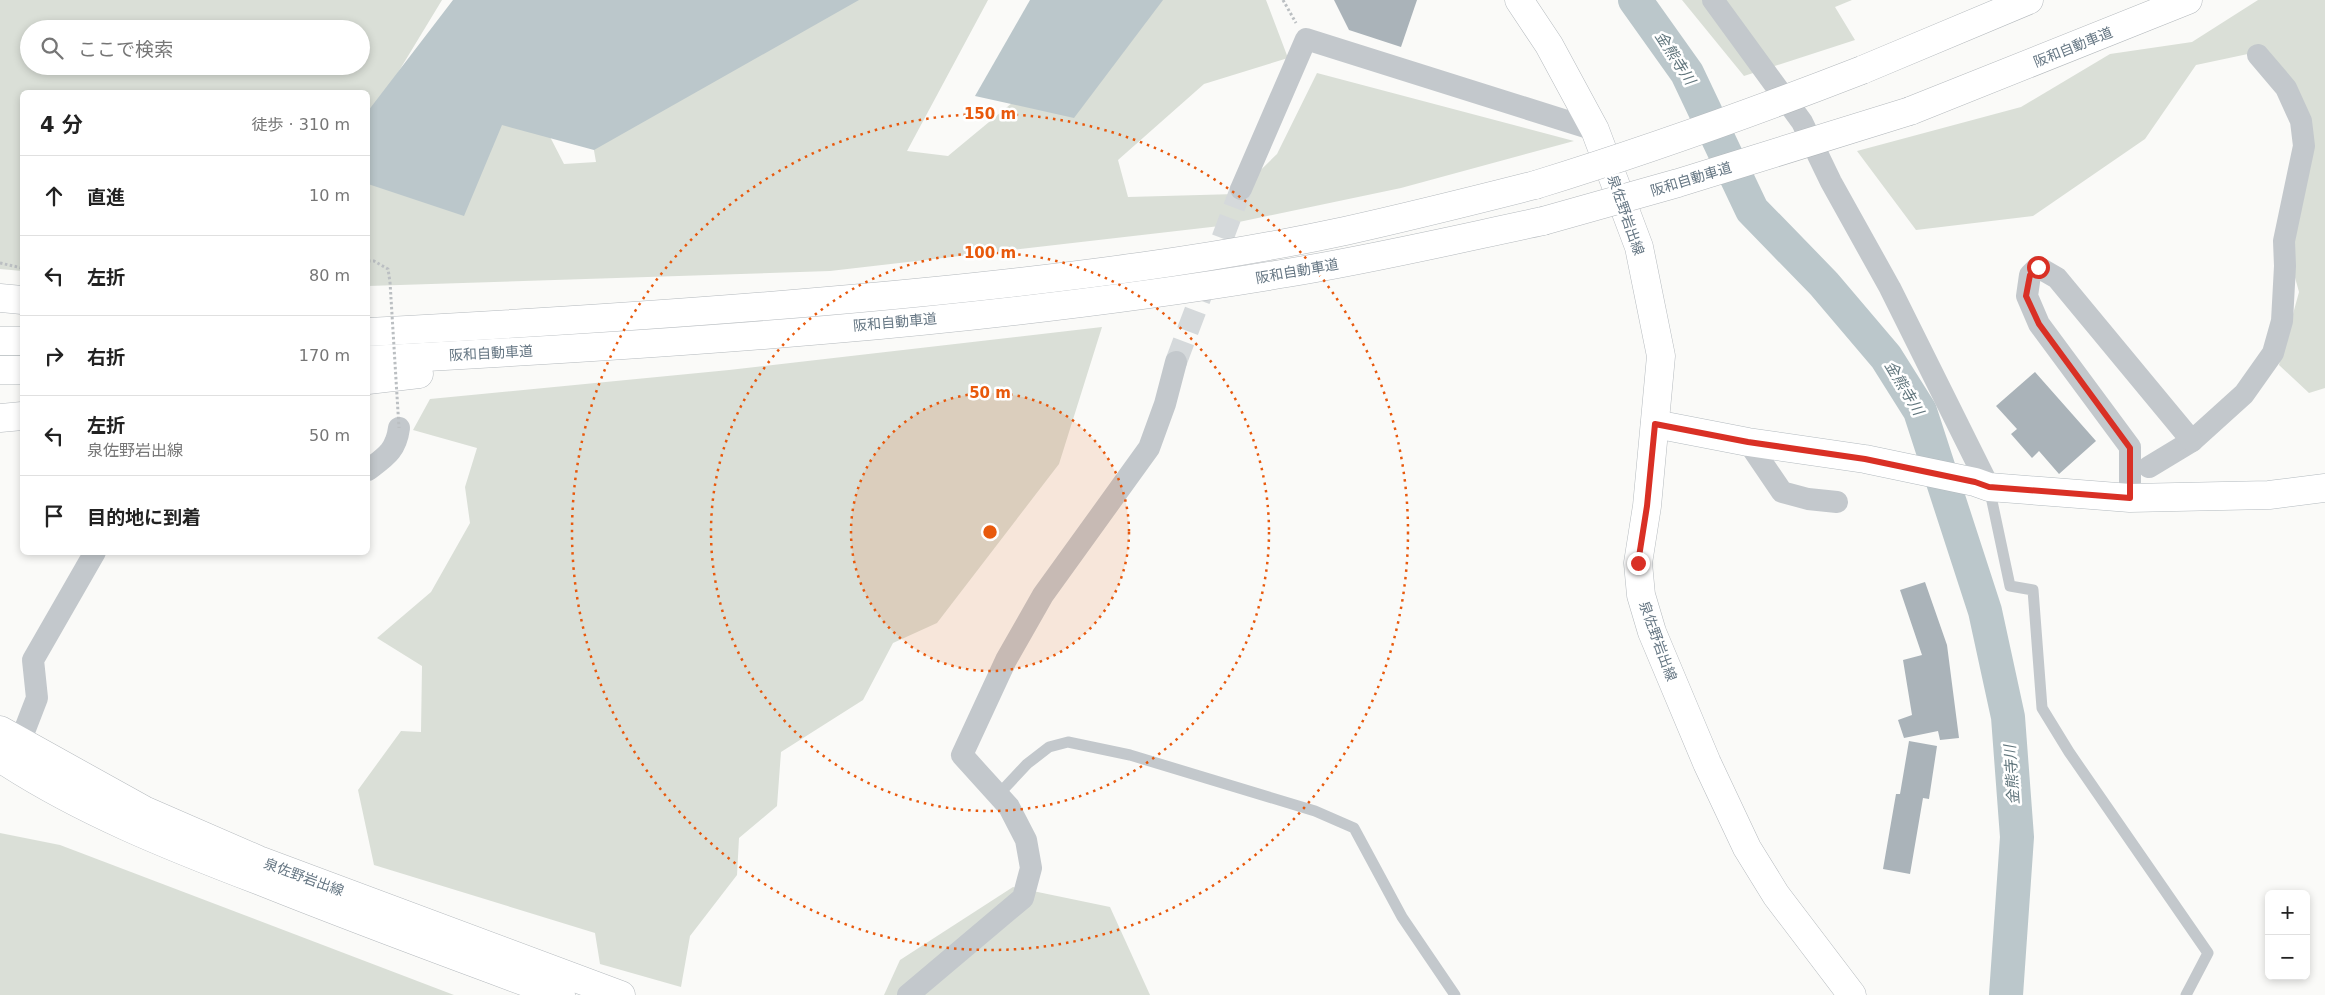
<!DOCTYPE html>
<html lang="ja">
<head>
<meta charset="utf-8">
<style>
  :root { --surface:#fff; --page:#f6f6f6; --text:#222; --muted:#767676; --line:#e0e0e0 }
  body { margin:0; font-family:"DejaVu Sans","Noto Sans JP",sans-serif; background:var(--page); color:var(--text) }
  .controls { position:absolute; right:15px; bottom:15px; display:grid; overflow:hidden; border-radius:8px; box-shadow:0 2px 8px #0003 }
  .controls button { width:45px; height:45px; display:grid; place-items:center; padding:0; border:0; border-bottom:1px solid var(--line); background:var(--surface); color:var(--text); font:25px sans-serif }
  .stop { position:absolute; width:15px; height:15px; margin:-11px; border:4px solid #d93025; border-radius:50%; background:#fff }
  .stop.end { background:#d93025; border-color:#fff; box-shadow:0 1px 5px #0008 }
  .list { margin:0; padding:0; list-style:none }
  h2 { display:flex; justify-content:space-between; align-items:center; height:65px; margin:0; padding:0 20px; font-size:21px }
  h2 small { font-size:16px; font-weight:400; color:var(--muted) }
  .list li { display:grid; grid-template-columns:32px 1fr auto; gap:15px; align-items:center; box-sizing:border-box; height:80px; padding:0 20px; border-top:1px solid var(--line) }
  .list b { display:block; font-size:19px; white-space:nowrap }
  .list p { margin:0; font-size:16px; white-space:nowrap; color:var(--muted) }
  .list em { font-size:16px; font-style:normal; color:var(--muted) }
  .icon { flex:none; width:28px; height:28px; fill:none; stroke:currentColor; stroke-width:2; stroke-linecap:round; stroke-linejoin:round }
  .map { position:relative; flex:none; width:2325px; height:995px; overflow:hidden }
  .search { position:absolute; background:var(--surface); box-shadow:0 2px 8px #0003; left:20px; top:20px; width:350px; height:55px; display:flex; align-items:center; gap:12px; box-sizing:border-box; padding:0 18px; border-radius:28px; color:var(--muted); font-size:19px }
  .panel { position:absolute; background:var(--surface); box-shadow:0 2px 8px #0003; left:20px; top:90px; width:350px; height:465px; border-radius:8px }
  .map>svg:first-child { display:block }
  .green { fill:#dadfd7; fill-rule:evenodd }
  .water { fill:#bbc7cb }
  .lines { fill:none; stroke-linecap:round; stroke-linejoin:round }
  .river { stroke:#bbc7cb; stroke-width:34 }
  .building { fill:#aab3b9 }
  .street-tunnel { stroke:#d5d9db; stroke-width:22; stroke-dasharray:22 11; stroke-linecap:butt }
  .secondary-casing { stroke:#b3babf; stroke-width:29 }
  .primary-casing { stroke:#b5babe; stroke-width:29 }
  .highway-casing { stroke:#b4b9bd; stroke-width:29 }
  .path { stroke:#bbbfc2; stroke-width:3; stroke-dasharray:2.5 2.5; stroke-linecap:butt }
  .lane { stroke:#c3c8cc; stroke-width:11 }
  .street { stroke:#c3c8cc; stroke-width:22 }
  .secondary { stroke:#fff; stroke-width:28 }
  .primary { stroke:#fff; stroke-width:28 }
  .highway { stroke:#fff; stroke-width:28 }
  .highway-bridge-casing { stroke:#b4b9bd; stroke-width:29; stroke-linecap:butt }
  .path-bridge { stroke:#bbbfc2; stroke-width:3; stroke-dasharray:2.5 2.5; stroke-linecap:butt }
  .highway-bridge { stroke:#fff; stroke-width:28 }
  .route { stroke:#d93025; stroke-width:6 }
  .ring { fill:none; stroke:#e8590c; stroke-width:2.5; stroke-dasharray:2.5 5 }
  .labels { text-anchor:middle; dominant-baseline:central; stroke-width:5; stroke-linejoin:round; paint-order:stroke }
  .street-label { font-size:14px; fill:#657683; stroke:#fff }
  .water-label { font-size:15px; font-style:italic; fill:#60757c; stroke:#fff }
  .centre { fill:#e8590c; stroke:#fff; stroke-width:2.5 }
  .ring-label { font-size:15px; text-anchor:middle; font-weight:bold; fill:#e8590c; stroke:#fff; stroke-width:5; stroke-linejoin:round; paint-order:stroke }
</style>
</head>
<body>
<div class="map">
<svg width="2325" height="995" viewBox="0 0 2325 995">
  <rect width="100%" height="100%" fill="#fafaf8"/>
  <!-- green -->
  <g class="green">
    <path d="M 0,0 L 442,0 L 368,122 L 368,92 L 22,92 L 22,271 L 0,269 ZM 29,29 L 361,29 L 361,66 L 29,66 Z"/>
    <polygon points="720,0 988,0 907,151 948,156 1041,79 1085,0 1266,0 1288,58 1204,84 1118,160 1128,197 1236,194 1277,154 1317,73 1574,141 1401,188 1220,226 830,271 368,286 368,179 484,107 529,96 564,164 596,162 583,87"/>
    <polygon points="1682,0 1852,0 1835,7 1855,40 1744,76"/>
    <polygon points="2258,0 2325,0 2325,388 2309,393 2279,365 2299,292 2288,252 2312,122 2262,51 2196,65 2145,139 2033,216 1916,230 1857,151 2021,107 2110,54 2192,42"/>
    <polygon points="1102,327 1059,464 937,623 893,643 863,700 781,752 777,806 739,838 737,875 690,936 681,987 600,964 595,933 374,865 358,790 401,731 421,732 422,666 377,638 431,592 470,523 465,487 477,448 413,430 430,399 729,370"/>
    <polygon points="0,833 60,845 454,995 0,995"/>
    <polygon points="1013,887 1110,907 1150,995 884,995 900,960"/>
  </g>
  <!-- water -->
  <g class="water">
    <polygon points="453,0 859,0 594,150 502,125 464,216 368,184 368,111"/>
    <polygon points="1030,0 1163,0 1074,118 975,96"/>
  </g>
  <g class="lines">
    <!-- river -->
    <polyline class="river" points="1635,0 1687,73 1752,210 1824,284 1886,357 1920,411 1985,611 2008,717 2017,837 2006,995"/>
  </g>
  <!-- building -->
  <g class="building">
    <polygon points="1334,0 1417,0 1401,47 1349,30"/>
    <polygon points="2035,372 2096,441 2059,474 2039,451 2032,458 2011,434 2017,429 1996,406"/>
    <polygon points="1925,582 1947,645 1959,738 1940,740 1938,731 1904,738 1898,720 1912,715 1903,660 1922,655 1900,590"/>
    <polygon points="1909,741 1937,746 1929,799 1923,798 1910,874 1883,869 1896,794 1900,794"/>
  </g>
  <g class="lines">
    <!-- street-tunnel -->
    <polyline class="street-tunnel" points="1176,362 1241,189"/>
    <defs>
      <polyline id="secondary" points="1655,424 1748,442 1865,459 1975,482 1989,487 2130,498 2269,495 2325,488"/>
      <g id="primary">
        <polyline points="1519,0 1549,45 1595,130 1639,247 1661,356 1647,506 1638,563 1641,595 1652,632 1707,763 1747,848 1776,895 1852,995"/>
        <polyline points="0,730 144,810 259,860 621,995"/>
        <path d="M 0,758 C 80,811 171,847 260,881 C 360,921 460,958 561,995"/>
      </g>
      <g id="highway">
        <polyline points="1862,70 2029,0"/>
        <polyline points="1910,111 2188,0"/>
        <polyline points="0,298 22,300"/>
        <path d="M 368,332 C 557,322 746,310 935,291 C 1072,277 1210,260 1345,231 C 1408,217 1472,201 1535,185"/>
        <polyline points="0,341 22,341"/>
        <path d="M 368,360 C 674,344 983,324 1287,273 C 1373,259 1458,239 1543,221"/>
        <polyline points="0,370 22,370"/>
        <polyline points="368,380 419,374"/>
        <polyline points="0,418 22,416"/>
      </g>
    </defs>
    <!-- secondary casing -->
    <use href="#secondary" class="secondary-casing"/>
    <!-- primary casing -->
    <use href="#primary" class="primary-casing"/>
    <!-- highway casing -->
    <use href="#highway" class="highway-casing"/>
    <!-- path -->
    <g class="path">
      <polyline points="1283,0 1296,23"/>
      <polyline points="368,261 374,261 388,269 390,282"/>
      <polyline points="0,263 22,268"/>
    </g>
    <!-- lane -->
    <g class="lane">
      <polyline points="1989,487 2010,586 2033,590 2042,708 2069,752 2208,953 2186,995"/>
      <polyline points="998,795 1027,764 1049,747 1068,742 1130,755 1315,811 1354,828 1402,917 1455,995"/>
    </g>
    <!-- street -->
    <g class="street">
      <polyline points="1713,0 1802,122 1831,182 1890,288 1989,487"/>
      <polyline points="1241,189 1306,39 1595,130"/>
      <polyline points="1748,442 1782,492 1808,499 1837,502"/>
      <polyline points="2149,467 2192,441 2244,394 2273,353 2282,321 2285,266 2284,241 2304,146 2301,121 2286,88 2258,55"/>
      <path d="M 368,470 C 385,457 396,451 399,428"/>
      <polyline points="2130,498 2130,447 2039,324 2027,296 2030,275 2038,267 2057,278 2192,441"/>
      <polyline points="20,742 37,698 33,660 95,552"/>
      <polyline points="908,995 1023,898 1031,868 1026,840 1009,807 962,755 1006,660 1043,595 1149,448 1165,404 1176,362"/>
    </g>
    <!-- secondary -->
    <use href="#secondary" class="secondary"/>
    <!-- primary -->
    <use href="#primary" class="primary"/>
    <!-- highway -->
    <use href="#highway" class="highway"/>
    <defs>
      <g id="highway-bridge">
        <path d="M 1535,185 C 1645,151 1754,112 1862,70"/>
        <polyline points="1543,221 1678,183 1910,111"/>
      </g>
    </defs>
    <!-- highway-bridge casing -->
    <use href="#highway-bridge" class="highway-bridge-casing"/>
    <!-- path-bridge -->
    <polyline class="path-bridge" points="390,282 399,428"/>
    <!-- highway-bridge -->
    <use href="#highway-bridge" class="highway-bridge"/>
  </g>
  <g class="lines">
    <!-- route -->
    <polyline class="route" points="1638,563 1647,506 1655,424 1748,442 1865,459 1975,482 1989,487 2130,498 2130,448 2039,324 2026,296 2030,275 2038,267"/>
  </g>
  <!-- distance rings -->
  <circle cx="990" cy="532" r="139" fill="#e8590c" fill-opacity=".12"/>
  <g class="ring">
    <circle cx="990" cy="532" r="139"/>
    <circle cx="990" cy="532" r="279"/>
    <circle cx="990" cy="532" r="418"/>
  </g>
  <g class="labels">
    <!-- street labels -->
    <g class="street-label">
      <text transform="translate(2073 47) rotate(-22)">阪和自動車道</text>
      <text transform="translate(1691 179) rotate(-17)">阪和自動車道</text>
      <text transform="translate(1626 215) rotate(71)">泉佐野岩出線</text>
      <text transform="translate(1297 271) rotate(-10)">阪和自動車道</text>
      <text transform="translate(895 322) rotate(-5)">阪和自動車道</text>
      <text transform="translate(491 353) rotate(-3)">阪和自動車道</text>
      <text transform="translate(1658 641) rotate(70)">泉佐野岩出線</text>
      <text transform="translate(304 877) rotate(20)">泉佐野岩出線</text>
    </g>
    <!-- water labels -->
    <g class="water-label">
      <text transform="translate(1675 58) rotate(57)">金熊寺川</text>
      <text transform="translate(1904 388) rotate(59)">金熊寺川</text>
      <text transform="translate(2012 775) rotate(-94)">金熊寺川</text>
    </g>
  </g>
  <circle cx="990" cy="532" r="8" class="centre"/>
  <g class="ring-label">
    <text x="990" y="119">150 m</text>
    <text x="990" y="258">100 m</text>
    <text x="990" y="398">50 m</text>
  </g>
</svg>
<div class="controls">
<button>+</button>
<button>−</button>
</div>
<div class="stop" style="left:2038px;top:267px"></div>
<div class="stop end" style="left:1638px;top:563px"></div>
<div class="search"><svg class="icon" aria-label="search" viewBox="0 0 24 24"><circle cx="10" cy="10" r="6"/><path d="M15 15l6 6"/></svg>ここで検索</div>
<section class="panel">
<h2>4 分<small>徒歩 · 310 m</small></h2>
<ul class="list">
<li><svg class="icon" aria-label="ahead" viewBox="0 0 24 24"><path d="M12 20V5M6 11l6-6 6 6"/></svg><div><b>直進</b></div><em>10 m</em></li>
<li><svg class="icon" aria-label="left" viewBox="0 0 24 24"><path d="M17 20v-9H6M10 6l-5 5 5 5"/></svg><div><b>左折</b></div><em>80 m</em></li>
<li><svg class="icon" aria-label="right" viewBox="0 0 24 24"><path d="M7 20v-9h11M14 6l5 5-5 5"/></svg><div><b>右折</b></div><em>170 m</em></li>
<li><svg class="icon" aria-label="left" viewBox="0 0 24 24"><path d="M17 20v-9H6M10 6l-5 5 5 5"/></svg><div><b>左折</b><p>泉佐野岩出線</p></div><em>50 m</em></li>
<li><svg class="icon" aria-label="arrive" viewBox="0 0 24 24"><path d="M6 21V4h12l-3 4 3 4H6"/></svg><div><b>目的地に到着</b></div></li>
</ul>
</section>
</div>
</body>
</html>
